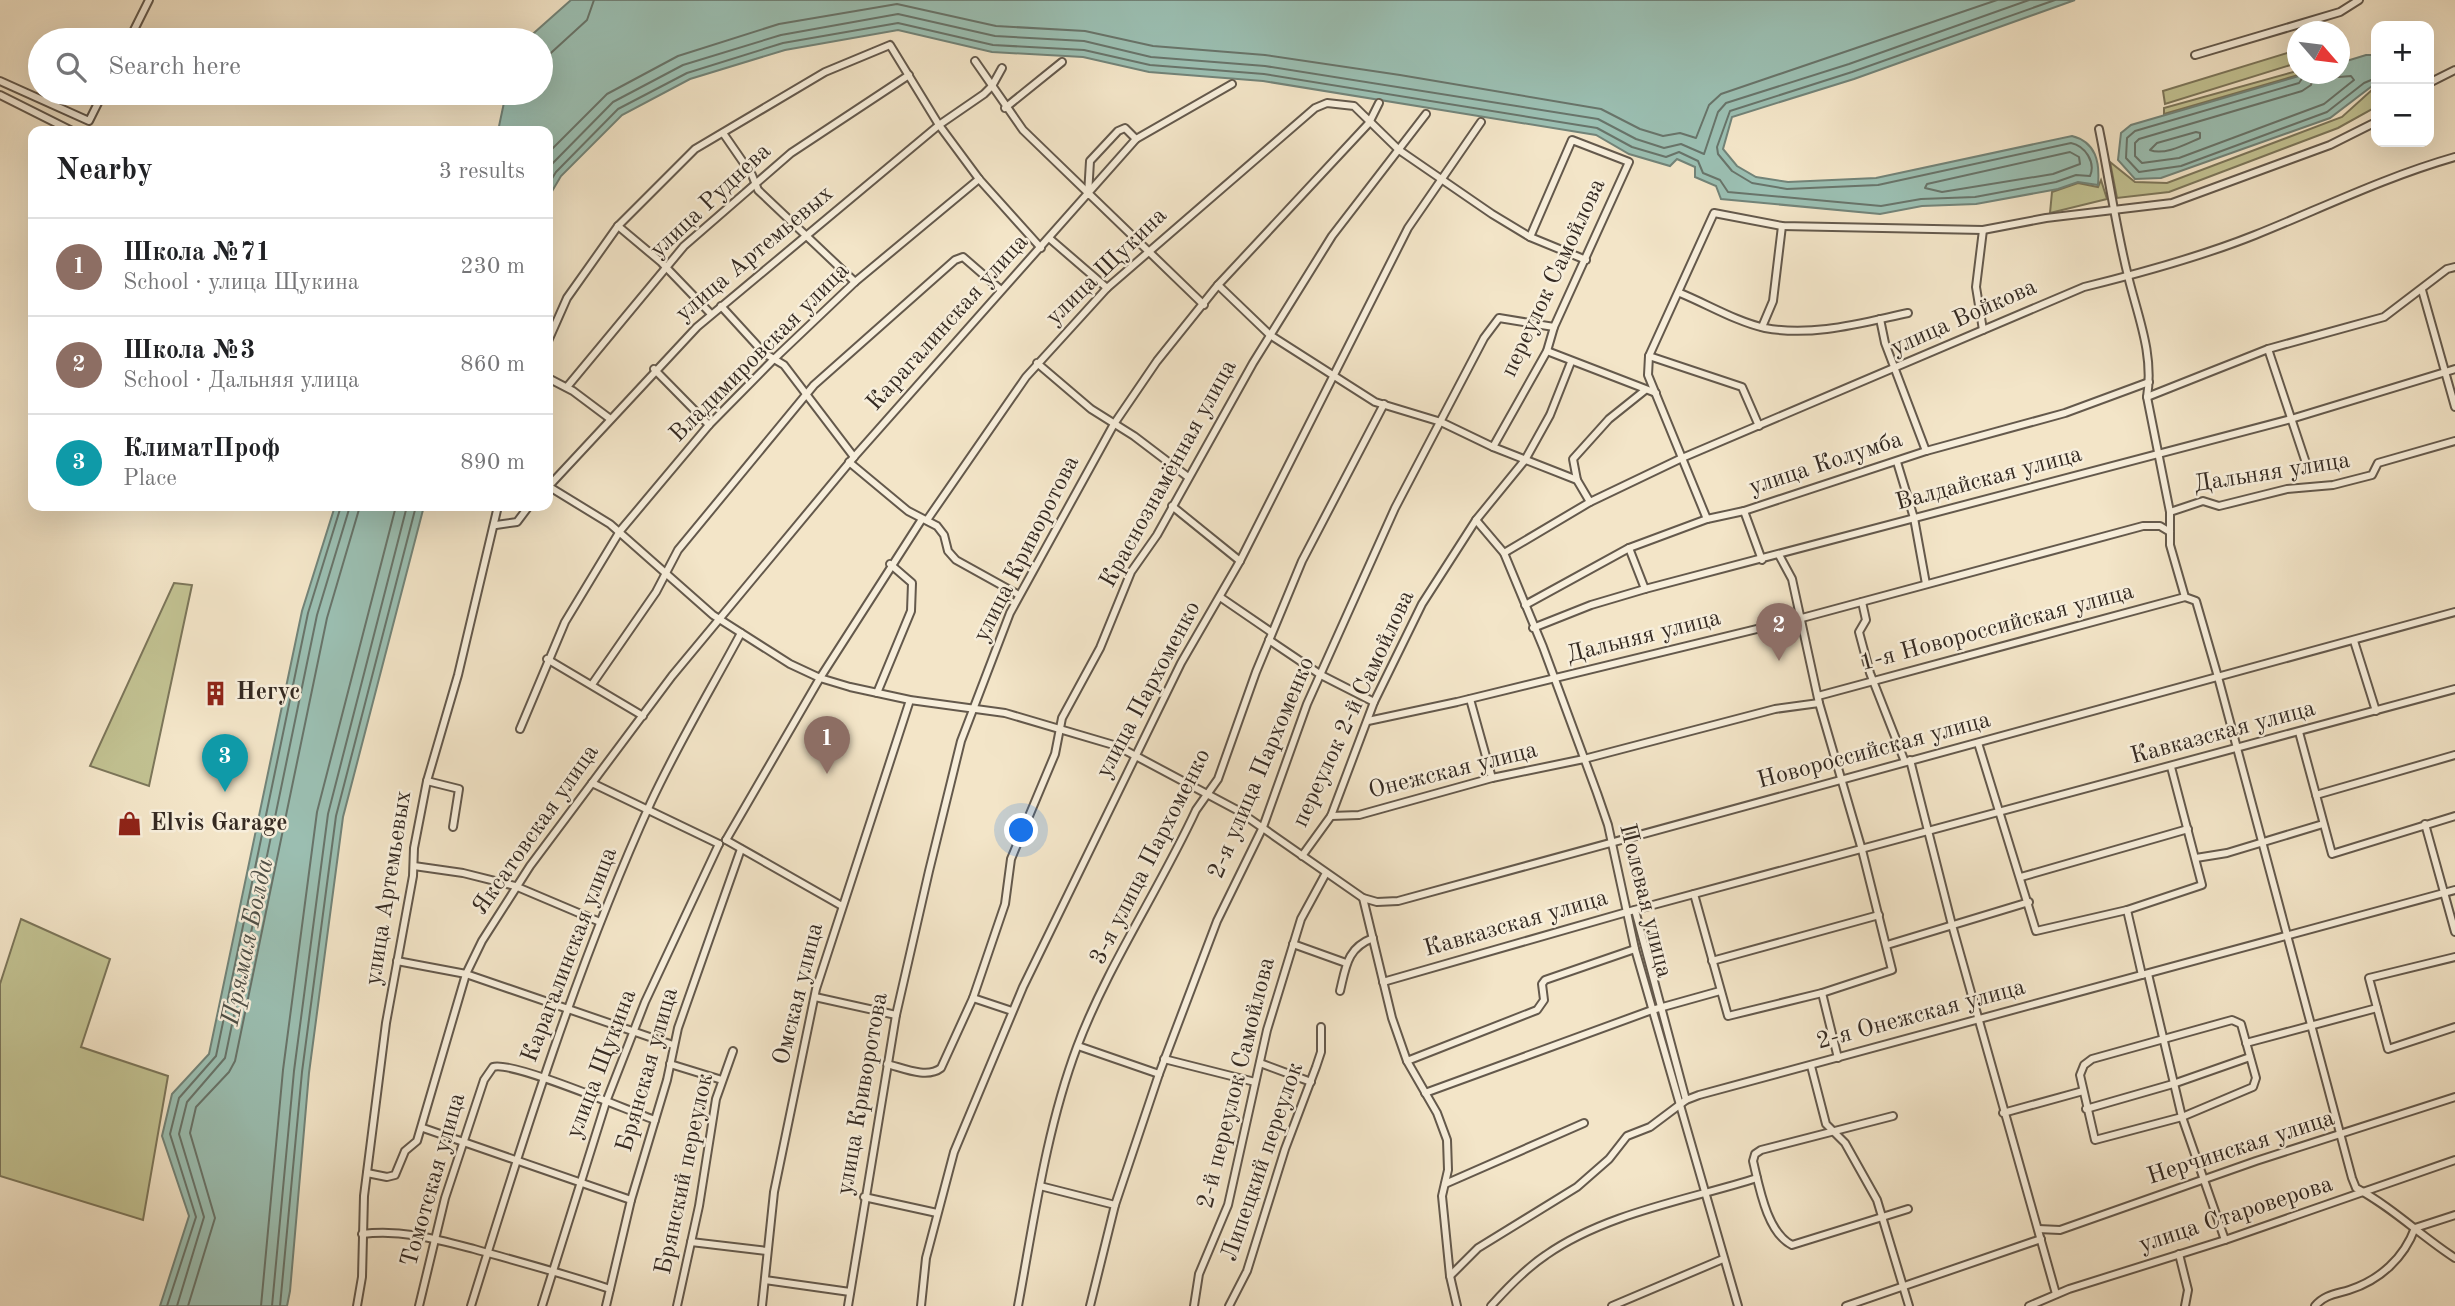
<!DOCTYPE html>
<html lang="en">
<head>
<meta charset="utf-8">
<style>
  :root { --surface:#fff; --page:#f2f2f2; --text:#202124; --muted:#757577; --line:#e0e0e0; --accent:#d93025 }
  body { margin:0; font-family:"Old Standard TT",serif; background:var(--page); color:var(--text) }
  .controls { position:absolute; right:21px; top:21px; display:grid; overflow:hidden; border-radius:14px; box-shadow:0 7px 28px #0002 }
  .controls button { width:63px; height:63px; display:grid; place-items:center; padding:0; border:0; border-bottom:2px solid var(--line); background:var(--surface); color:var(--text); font:35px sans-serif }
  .compass { position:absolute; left:2287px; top:21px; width:63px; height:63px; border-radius:50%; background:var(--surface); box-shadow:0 7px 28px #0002; rotate:118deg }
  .you { position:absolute; left:1022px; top:831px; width:24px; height:24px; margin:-18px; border:5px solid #fff; border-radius:50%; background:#1a73e8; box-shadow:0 0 0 10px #1a73e833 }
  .badge { display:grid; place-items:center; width:46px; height:46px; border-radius:50%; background:var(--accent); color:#fff; font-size:23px; font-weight:700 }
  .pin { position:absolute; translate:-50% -58px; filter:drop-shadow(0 2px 4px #0008) }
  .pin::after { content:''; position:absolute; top:37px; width:24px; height:21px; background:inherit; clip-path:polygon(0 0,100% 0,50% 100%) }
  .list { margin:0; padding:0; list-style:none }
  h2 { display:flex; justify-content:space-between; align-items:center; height:91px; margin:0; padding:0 28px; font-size:30px }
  h2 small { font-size:23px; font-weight:400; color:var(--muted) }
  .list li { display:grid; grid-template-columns:46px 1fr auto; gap:21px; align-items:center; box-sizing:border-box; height:98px; padding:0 28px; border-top:2px solid var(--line) }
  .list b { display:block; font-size:26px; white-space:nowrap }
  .list p { margin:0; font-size:23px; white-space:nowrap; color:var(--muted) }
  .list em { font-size:23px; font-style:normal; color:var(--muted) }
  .icon { flex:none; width:38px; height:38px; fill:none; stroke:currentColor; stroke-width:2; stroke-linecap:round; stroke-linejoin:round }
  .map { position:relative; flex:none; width:2455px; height:1306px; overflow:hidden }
  .search { position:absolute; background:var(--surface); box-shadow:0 7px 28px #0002; left:28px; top:28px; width:525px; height:77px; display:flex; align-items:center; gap:18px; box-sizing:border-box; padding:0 24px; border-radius:38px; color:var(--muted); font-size:26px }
  .panel { position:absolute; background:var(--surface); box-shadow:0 7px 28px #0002; left:28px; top:126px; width:525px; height:385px; border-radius:14px }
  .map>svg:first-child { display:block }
  .green { fill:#c2c292; stroke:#7c765a; stroke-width:2 }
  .water { fill:#9bbfb2; stroke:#728378; stroke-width:2 }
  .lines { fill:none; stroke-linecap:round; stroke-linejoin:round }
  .shore { stroke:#68746a; stroke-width:2 }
  .minor-casing { stroke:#64594c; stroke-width:10 }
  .minor { stroke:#f7eedb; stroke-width:6 }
  .labels { text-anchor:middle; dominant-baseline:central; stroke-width:5; stroke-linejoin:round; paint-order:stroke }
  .street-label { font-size:24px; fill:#352a22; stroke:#f7eedb }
  .poi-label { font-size:24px; font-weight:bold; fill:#352a22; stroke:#f7eedb; text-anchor:start }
  .water-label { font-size:26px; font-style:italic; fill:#4e4f46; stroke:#f7eedb }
</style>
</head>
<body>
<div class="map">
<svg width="2455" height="1306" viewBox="0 0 2455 1306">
  <rect width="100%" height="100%" fill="#f3e5c8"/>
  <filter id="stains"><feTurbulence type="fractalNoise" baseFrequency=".00286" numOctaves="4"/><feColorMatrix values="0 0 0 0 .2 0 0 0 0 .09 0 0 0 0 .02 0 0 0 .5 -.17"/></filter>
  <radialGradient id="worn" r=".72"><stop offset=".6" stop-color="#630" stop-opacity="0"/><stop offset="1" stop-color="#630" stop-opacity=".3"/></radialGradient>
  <!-- green -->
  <g class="green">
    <polygon points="2297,50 2297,63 2165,104 2163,91"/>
    <polygon points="2297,71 2298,74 2302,74 2164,114 2164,108"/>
    <polygon points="2373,89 2376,89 2376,107 2338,128 2169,192 2117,198 2110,162 2135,182 2167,183 2342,117"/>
    <polygon points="2101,180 2107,199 2050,213 2052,192 2078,183 2098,187"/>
    <polygon points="174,583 192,585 149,786 90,766"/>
    <polygon points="21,919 110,959 81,1047 168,1076 143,1220 0,1176 0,984"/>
  </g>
  <!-- water -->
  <g class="water">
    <path d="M 571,0 L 2075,0 L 1854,79 L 1732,117 L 1723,149 L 1737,166 L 1756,177 L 1788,182 L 1876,178 L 2072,136 C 2096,142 2100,162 2098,185 L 2078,182 L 2058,189 L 1976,204 L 1922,206 L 1880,214 L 1721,199 L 1716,186 L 1695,177 L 1695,167 L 1677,159 L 1670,166 L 1629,154 L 1596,135 L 1263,81 L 1149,72 L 1083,57 L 992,52 L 898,30 L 785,50 L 690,79 L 622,115 L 561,176 L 548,198 L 548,131 L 498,131 L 506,93 L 541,93 L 541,40 L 526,40 Z"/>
    <polygon points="2366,55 2376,55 2376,83 2330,118 2161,178 2135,179 2118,160 2121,133 2131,125 2306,74 2340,74 2340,63"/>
    <polygon points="335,506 424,506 343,817 309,1073 290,1291 287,1306 160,1306 189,1216 162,1136 172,1094 209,1054 302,611"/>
  </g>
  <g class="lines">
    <!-- shore -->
    <g class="shore">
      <polyline points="541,62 587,20 594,0"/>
      <polyline points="2305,74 2299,83 2135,131 2127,138 2126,158 2139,172 2181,166 2327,112 2364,83 2376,78"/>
      <polyline points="2314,74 2311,85 2302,91 2139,139 2135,143 2135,156 2142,163 2179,158 2324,104 2354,80 2351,76 2339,77 2330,74"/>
      <path d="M 2196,132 L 2200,133 L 2200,138 C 2186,144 2164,156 2150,150 L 2157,143 Z"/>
      <polygon points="2070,152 2079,157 2080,164 2053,174 1942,192 1925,188 1927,184"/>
      <polyline points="548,153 607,94 678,56 779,24 897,4 996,26 1085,31 1153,46 1265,55 1400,75 1601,109 1640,129 1663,136 1680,133 1696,138 1709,105 1721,94 1997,0"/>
      <polyline points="548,168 613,102 683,65 781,35 898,14 995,36 1084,41 1151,57 1265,66 1598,119 1636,139 1664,148 1681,144 1704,154 1718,112 1726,103 1849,64 2029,0"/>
      <path d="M 548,185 L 556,172 L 618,109 L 687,73 L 783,43 L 898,23 L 993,45 L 1084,50 L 1150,65 L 1264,74 L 1597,128 L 1632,147 L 1666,157 L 1679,152 L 1698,161 L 1703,173 L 1720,180 L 1728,192 L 1881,206 L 1921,199 L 1975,197 L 2056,182 L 2076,175 L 2090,176 C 2096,162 2085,146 2071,143 L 1878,185 L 1787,189 L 1752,183 L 1732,171 L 1718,154 L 1717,147 L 1730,111 L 1852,72 L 2055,0"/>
      <polyline points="167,1306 196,1217 170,1134 179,1098 216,1056 308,613 341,506"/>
      <polyline points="177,1306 204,1217 179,1134 187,1102 225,1058 317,615 350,506"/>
      <polyline points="188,1306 215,1218 190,1133 196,1107 229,1072 235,1061 327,618 360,506"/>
      <polyline points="261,1306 283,1070 317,812 396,506"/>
      <polyline points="272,1306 294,1071 328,814 407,506"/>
      <polyline points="280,1306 302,1072 336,816 416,506"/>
    </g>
    <defs>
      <g id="minor">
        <polyline points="129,40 149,0"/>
        <polyline points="2195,55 2340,12 2359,0"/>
        <polyline points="975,61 1023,130 1204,305"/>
        <polyline points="0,81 89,121 103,93"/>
        <polyline points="2429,83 2455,70"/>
        <polyline points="0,95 72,131"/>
        <polyline points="1005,108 1062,62"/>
        <path d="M 2099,129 C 2109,178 2116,228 2128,276 C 2138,317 2154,354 2147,397 L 2170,512 L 2170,545 L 2185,597 L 2196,601 L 2218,677 L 2352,1178 L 2356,1188 C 2392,1207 2421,1236 2455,1258"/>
        <polyline points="723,133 752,175 758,190 855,282"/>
        <polyline points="1088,195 1090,161 1118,131 1125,128 1136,139"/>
        <polyline points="618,226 661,262 711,314"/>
        <polyline points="1049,238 1107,288"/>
        <polyline points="1218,285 1270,335 1375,402 1441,422 1493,447 1577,480 1590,502"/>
        <polyline points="2422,290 2455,407"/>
        <path d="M 1680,293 C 1707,304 1737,322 1765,328 C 1813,337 1861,323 1908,313"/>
        <polyline points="721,306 764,353 784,365 854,457"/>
        <polyline points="1880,319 1885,343 1926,451"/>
        <polyline points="1762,327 1773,301 1782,226"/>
        <polyline points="1983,330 1976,287 1983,230"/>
        <polyline points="548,341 567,298 618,226 695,149 825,72 890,45 939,125 979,179 1041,248"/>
        <polyline points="2268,349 2306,463"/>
        <polyline points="1547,351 1656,393"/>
        <polyline points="1649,356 1742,387 1759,426"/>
        <polyline points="1037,363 1091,409 1134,436 1188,477"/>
        <polyline points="654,369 709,425"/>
        <polyline points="548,378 573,391 609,418"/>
        <polyline points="567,387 684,246 791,153 909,75"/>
        <polyline points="2147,397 2268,349 2384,317 2447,269 2455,267"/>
        <polyline points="1493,447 1547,351 1554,327 1629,162 1572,140 1530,237"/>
        <polyline points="849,462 908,511 937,526 944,535 948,551 956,560 1019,595"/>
        <polyline points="1897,462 1914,518 1926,584"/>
        <polyline points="1577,480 1573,459 1609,419 1644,391"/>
        <polyline points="548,486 610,524 713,615 790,664 820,678 850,687 910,700 1005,713 1117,746 1237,810 1363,898 1377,902 1398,901 2455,612"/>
        <polyline points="548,487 697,327 939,125 984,94 992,86 1002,68"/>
        <polyline points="1172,506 1240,561"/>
        <polyline points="1744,511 1762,560"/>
        <polyline points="2170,512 2203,501 2219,506 2287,489 2333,485 2372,475 2378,463 2455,441"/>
        <polyline points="1707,519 1648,375 1649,356 1714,213 1782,226 1983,230 2046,218 2172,203 2330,145 2376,122"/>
        <polyline points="927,520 1026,377 1107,288 1315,108 1327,103 1354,106 1399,150 1492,214 1530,237 1586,260"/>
        <polyline points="1476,520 1504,553 1543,647 1597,793 1608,825 1635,949 1738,1306"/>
        <polyline points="496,525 517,522 529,506"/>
        <polyline points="1629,548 1645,589"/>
        <path d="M 1504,553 L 1590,502 L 1682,458 L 2084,287 C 2141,273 2200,257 2255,235 C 2322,208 2385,177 2455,157"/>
        <polyline points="1220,597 1271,632"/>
        <polyline points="1862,602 1866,620 1859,632 1870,673 1905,762"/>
        <polyline points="1525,605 1629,548 1707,519 1744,511 1926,451 2065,413 2149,382"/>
        <polyline points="1533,628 1591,605 1645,589 2291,419 2455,369"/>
        <polyline points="1269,640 1321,675 1374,702"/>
        <polyline points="2354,641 2376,711"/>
        <polyline points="547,659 643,716"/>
        <polyline points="593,683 656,592 678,550 814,385 955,260 963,257 1001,290"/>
        <polyline points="877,693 911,611 912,583 890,564"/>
        <polyline points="1818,696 2185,597"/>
        <polyline points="1470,699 1492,778"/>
        <polyline points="1368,721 1457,702 1802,618 2143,526 2160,526 2170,532"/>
        <polyline points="520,729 565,622 620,531 709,425 774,359 855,282 979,179"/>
        <polyline points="2299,732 2332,854 2455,816"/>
        <polyline points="1978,743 2036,931 2127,910 2202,885 2171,767"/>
        <polyline points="1910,760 1952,925 2056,1294"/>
        <polyline points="427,781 459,789 453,827"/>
        <polyline points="592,783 719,844"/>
        <polyline points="2316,795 2455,755"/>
        <polyline points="1331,816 1359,815 1492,778 1584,759 1775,709 1819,703"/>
        <polyline points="2425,824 2455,932"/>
        <polyline points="726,840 820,678 922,519"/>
        <polyline points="726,840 842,906"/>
        <polyline points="1302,856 1331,816 1374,702 1422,604 1476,520 1525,460 1550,415 1571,362"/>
        <polyline points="2196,858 2227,853 2323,824"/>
        <polyline points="414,866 463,873 515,886 600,922"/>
        <polyline points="2021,877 2188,829"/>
        <polyline points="1694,894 1728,1016 1822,993 1892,970 1862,850 1819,703 1792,579 1779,555"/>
        <polyline points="1363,898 1392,1018 1407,1061 1437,1113 1447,1140 1448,1170 1442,1196 1450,1276 1457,1306"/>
        <polyline points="1635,910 1686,1100"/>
        <polyline points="2127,910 2142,975"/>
        <polyline points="1293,944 1346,963"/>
        <polyline points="1887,945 2029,902"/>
        <polyline points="2455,957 2369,978 2388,1049 2455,1027"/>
        <polyline points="397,961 466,974 673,1045"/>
        <polyline points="1712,961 1879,915"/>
        <polyline points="2148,974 2182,1117 2225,1240"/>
        <polyline points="1383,982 1627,912 2455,689"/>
        <path d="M 1340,991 C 1346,966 1347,948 1373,938"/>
        <polyline points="1822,993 1838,1058"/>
        <polyline points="815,997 896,1015"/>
        <polyline points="973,998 1012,1011"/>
        <polygon points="2232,1020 2241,1024 2256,1078 2253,1087 2182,1117 2095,1140 2080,1075 2084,1065 2092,1059"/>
        <polyline points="2246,1043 2377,1008"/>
        <polyline points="1078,1046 1159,1074"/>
        <polyline points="1164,1059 1255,1082"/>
        <polyline points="1407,1061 1537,1010 1544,1000 1542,984 1545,980 1635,949"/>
        <polyline points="1260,1063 1311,1082"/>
        <polyline points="670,1064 722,1080"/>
        <path d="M 887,1064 C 903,1068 927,1079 941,1068 L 973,998 L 1005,904 L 1011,859 L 1055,754 L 1062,718 L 1100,648 L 1131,572 L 1157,535 L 1253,363 L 1332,236 L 1426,114"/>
        <polyline points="1811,1066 1826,1124 1845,1143 1877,1200 1909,1306"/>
        <polyline points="1425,1093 1652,1010 1720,991"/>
        <polyline points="2086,1109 2173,1084 2250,1057"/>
        <polyline points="2003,1113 2083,1091"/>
        <path d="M 1893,1116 L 1761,1150 L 1755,1154 L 1753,1161 C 1759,1186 1767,1233 1792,1245 L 1908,1209"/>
        <polyline points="423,1128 631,1200"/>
        <polyline points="367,1173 387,1177 395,1175 405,1151 417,1141 466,974 482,941 530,866 672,676 854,457 1136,139 1232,84"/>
        <polyline points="1445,1184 1584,1123"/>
        <polyline points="1040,1186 1115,1205"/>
        <polyline points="864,1197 937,1213"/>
        <polyline points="2415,1228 2455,1215"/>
        <polyline points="2038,1229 2060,1230 2256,1161 2455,1097"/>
        <path d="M 362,1234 C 401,1229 436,1239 474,1249 C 520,1262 565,1274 610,1289"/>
        <polyline points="691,1242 767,1251"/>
        <polyline points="2179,1254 2188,1290 2185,1306"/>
        <polyline points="1450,1276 1478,1248 1577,1187 1609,1159 1627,1136 1650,1127 1686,1100 1699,1095 2455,890"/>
        <polyline points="765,1280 850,1292"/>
        <polyline points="357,1306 362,1277 364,1196 386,1023 413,876 414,848 427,781 458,675 498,506"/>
        <path d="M 419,1306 L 445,1198 L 484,1080 L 493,1067 C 511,1060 629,1111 655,1120"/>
        <path d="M 471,1306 C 524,1135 577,965 651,802 C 678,744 711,689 741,633"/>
        <polyline points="542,1306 606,1102 645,1002 719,844"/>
        <polyline points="606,1306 631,1200 667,1080 678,1028 741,849"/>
        <polyline points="677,1306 699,1206 716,1099 733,1051"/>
        <polyline points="762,1306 774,1192 816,989 910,700"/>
        <polyline points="848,1306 896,1015 929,871 961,741 1010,613 1114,424 1157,361 1218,285 1369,123 1379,103"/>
        <polyline points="921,1306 926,1258 954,1152 1023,987 1181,663 1240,561 1408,228 1481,122"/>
        <path d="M 1018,1306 C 1034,1220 1046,1130 1077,1047 C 1108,965 1159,890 1196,810 L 1218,779 L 1256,672 L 1302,561 L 1384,404"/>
        <polyline points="1090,1306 1115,1205 1159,1074 1217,921 1263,827 1307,704 1395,508 1484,338 1499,318 1554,327"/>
        <polyline points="1194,1306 1199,1274 1228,1205 1267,1030 1301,919 1326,873"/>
        <polyline points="1229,1306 1247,1271 1285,1149 1316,1067 1321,1052 1321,1027"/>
        <path d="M 1491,1306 C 1508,1287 1525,1269 1546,1255 C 1606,1213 1688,1200 1757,1178"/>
        <polyline points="1612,1306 1723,1259"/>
        <polyline points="1846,1306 2041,1239"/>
        <polyline points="2029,1306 2069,1289 2225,1240 2455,1160"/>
        <path d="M 2315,1306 C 2324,1295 2336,1294 2349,1290 C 2380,1280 2404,1258 2415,1228"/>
      </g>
    </defs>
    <!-- minor casing -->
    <use href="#minor" class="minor-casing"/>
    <!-- minor -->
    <use href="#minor" class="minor"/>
  </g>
  <!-- icons -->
  <defs>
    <symbol id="building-bare" viewBox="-9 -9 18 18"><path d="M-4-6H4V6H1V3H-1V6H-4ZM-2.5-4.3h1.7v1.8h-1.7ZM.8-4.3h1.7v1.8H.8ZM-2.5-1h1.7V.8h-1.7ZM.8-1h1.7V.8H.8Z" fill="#8f2418" stroke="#f7eedb" stroke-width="2.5" paint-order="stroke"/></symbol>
    <symbol id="shop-bare" viewBox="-9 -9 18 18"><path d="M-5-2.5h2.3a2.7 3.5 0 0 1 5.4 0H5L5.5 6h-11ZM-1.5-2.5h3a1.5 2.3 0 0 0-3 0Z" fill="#8f2418" stroke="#f7eedb" stroke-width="2.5" paint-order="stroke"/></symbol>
  </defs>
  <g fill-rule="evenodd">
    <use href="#building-bare" x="198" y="676" width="35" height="35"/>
    <use href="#shop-bare" x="112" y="806" width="35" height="35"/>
  </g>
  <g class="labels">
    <!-- street labels -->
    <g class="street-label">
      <text transform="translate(711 201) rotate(-43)">улица Руднева</text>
      <text transform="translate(755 254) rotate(-40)">улица Артемьевых</text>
      <text transform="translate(1107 267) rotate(-44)">улица Щукина</text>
      <text transform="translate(1554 278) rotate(-65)">переулок Самойлова</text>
      <text transform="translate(1964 318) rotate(-24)">улица Войкова</text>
      <text transform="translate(948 323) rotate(-48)">Карагалинская улица</text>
      <text transform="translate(760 353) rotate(-45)">Владимировская улица</text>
      <text transform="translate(1826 464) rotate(-18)">улица Колумба</text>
      <text transform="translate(2272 473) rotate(-9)">Дальняя улица</text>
      <text transform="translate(1169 474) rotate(-61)">Краснознамённая улица</text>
      <text transform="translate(1989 479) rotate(-15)">Валдайская улица</text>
      <text transform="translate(1027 549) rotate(-63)">улица Криворотова</text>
      <text transform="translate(1997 628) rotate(-15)">1-я Новороссийская улица</text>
      <text transform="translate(1644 637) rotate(-14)">Дальняя улица</text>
      <text transform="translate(1149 690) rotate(-62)">улица Пархоменко</text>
      <text transform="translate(1354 709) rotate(-65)">переулок 2-й Самойлова</text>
      <text transform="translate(2223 733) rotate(-15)">Кавказская улица</text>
      <text transform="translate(1874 751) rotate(-15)">Новороссийская улица</text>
      <text transform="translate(1262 768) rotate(-67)">2-я улица Пархоменко</text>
      <text transform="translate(1453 771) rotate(-14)">Онежская улица</text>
      <text transform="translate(536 830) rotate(-55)">Яксатовская улица</text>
      <text transform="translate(1151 857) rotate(-63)">3-я улица Пархоменко</text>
      <text transform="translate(389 888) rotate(-81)">улица Артемьевых</text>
      <text transform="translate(1645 901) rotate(76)">Полевая улица</text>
      <text transform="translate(1516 924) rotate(-16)">Кавказская улица</text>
      <text transform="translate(570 955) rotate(-69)">Карагалинская улица</text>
      <text transform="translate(799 994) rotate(-76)">Омская улица</text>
      <text transform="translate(1921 1015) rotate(-15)">2-я Онежская улица</text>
      <text transform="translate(602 1064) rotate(-69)">улица Щукина</text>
      <text transform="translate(648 1070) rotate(-74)">Брянская улица</text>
      <text transform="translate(1237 1083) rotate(-76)">2-й переулок Самойлова</text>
      <text transform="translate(863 1094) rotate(-80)">улица Криворотова</text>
      <text transform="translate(2241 1148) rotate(-18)">Нерчинская улица</text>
      <text transform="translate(1263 1162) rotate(-71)">Липецкий переулок</text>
      <text transform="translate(685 1174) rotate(-78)">Брянский переулок</text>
      <text transform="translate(434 1180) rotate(-74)">Томотская улица</text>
      <text transform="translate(2236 1215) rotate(-18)">улица Староверова</text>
    </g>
    <!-- poi labels -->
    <g class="poi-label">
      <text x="236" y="693">Негус</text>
      <text x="150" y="824">Elvis Garage</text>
    </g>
    <!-- water labels -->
    <g class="water-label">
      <text transform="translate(248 942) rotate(-78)">Прямая Болда</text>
    </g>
  </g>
  <rect width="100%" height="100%" filter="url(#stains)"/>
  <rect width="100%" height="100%" fill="url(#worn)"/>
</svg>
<div class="controls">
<button>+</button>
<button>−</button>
</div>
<svg class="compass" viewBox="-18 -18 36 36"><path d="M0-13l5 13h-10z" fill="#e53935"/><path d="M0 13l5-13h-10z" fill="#757577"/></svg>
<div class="you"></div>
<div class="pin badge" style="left:827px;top:774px;background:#8d6e63">1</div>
<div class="pin badge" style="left:1779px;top:661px;background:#8d6e63">2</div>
<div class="pin badge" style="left:225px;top:792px;background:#0f9aa8">3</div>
<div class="search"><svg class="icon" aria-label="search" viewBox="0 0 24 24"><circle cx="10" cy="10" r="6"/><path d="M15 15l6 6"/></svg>Search here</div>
<section class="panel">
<h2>Nearby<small>3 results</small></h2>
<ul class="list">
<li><span class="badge" style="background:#8d6e63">1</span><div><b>Школа №71</b><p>School · улица Щукина</p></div><em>230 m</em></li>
<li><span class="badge" style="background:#8d6e63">2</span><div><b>Школа №3</b><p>School · Дальняя улица</p></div><em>860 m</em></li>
<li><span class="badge" style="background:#0f9aa8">3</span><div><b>КлиматПроф</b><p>Place</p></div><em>890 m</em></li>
</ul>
</section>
</div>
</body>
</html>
